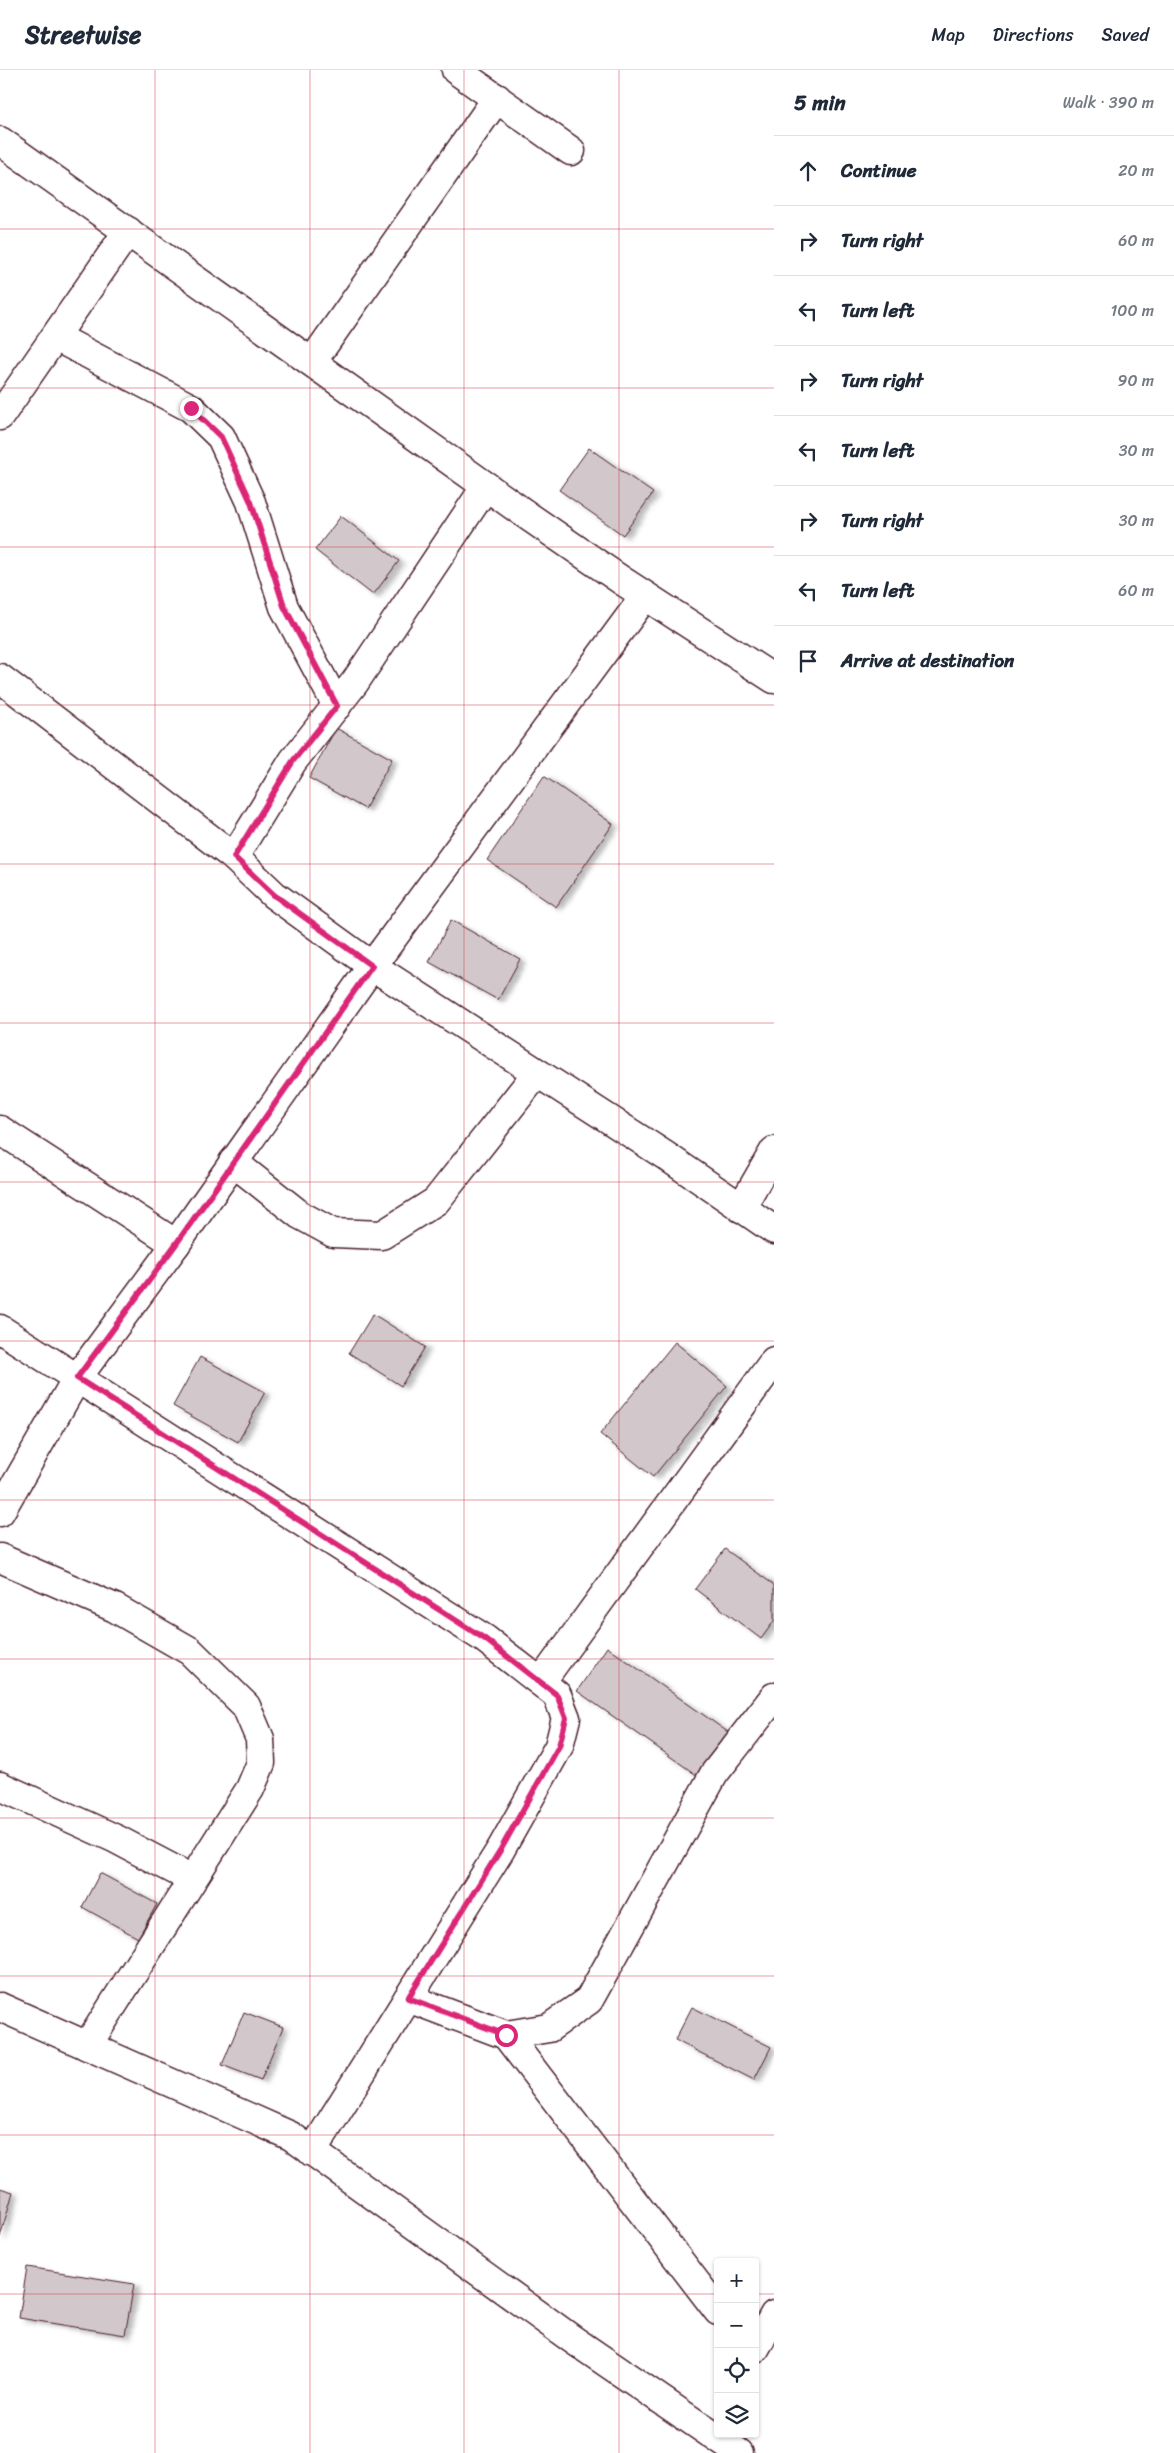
<!DOCTYPE html>
<html lang="en">
<head>
<meta charset="utf-8">
<style>
  :root { --surface:#fff; --page:#f6f6f7; --text:#1f2937; --muted:#747a83; --line:#e0e1e3 }
  body { margin:0; font-family:Sriracha,sans-serif; background:var(--page); color:var(--text) }
  .controls { position:absolute; right:15px; bottom:15px; display:grid; overflow:hidden; border-radius:5px; box-shadow:0 1px 4px #0004 }
  .controls button { width:45px; height:45px; display:grid; place-items:center; padding:0; border:0; border-bottom:1px solid var(--line); background:var(--surface); color:var(--text); font:25px sans-serif }
  .stop { position:absolute; width:15px; height:15px; margin:-11px; border:4px solid #db2777; border-radius:50%; background:#fff }
  .stop.end { background:#db2777; border-color:#fff; box-shadow:0 1px 5px #0008 }
  .list { margin:0; padding:0; list-style:none }
  h2 { display:flex; justify-content:space-between; align-items:center; height:65px; margin:0; padding:0 20px; font-size:21px }
  h2 small { font-size:16px; font-weight:400; color:var(--muted) }
  .list li { display:grid; grid-template-columns:32px 1fr auto; gap:15px; align-items:center; box-sizing:border-box; height:70px; padding:0 20px; border-top:1px solid var(--line) }
  .list b { display:block; font-size:19px; white-space:nowrap }
  .list em { font-size:16px; font-style:normal; color:var(--muted) }
  .icon { flex:none; width:28px; height:28px; fill:none; stroke:currentColor; stroke-width:2; stroke-linecap:round; stroke-linejoin:round }
  .map { position:relative; flex:none; width:774px; height:2383px; overflow:hidden }
  header { display:flex; align-items:center; gap:30px; box-sizing:border-box; height:70px; padding:0 25px; background:var(--surface); border-bottom:1px solid var(--line) }
  header strong { font-size:24px }
  nav { display:flex; gap:28px; margin-inline-start:auto; font-size:18px }
  main { display:flex }
  aside { flex:1; background:var(--surface) }
  .map>svg:first-child { display:block }
  .building { fill:#d2c7cb; stroke:#4a1f2b; filter:url(#shadow) }
  .lines { fill:none; stroke-linecap:round; stroke-linejoin:round }
  .minor-casing { stroke:#4a1f2b; stroke-width:31 }
  .minor { stroke:#fff; stroke-width:28 }
  .route { stroke:#db2777; stroke-width:6 }
  .grid { fill:none; stroke:#d1495b; stroke-width:1; stroke-opacity:0.55 }
</style>
</head>
<body>
<header>
<strong>Streetwise</strong>
<nav><a>Map</a><a>Directions</a><a>Saved</a></nav>
</header>
<main>
<div class="map">
<svg width="774" height="2383" viewBox="0 0 774 2383">
  <defs>
    <filter id="shadow"><feDropShadow dx="5.5" dy="3" stdDeviation="2.5" flood-color="#0004"/></filter>
  </defs>
  <rect width="100%" height="100%" fill="#fff"/>
  <filter id="ink" filterUnits="userSpaceOnUse"><feTurbulence type="fractalNoise" baseFrequency=".02" numOctaves="2"/><feDisplacementMap in="SourceGraphic" scale="10" xChannelSelector="R" yChannelSelector="G"/><feConvolveMatrix kernelMatrix="1 2 1 2 8 2 1 2 1" color-interpolation-filters="sRGB"/></filter>
  <g filter="url(#ink)">
    <!-- building -->
    <g class="building">
      <polygon points="589,378 653,423 623,465 559,420"/>
      <polygon points="341,446 399,491 373,525 315,480"/>
      <polygon points="336,658 392,689 365,739 309,708"/>
      <polygon points="544,706 613,754 556,837 487,790"/>
      <polygon points="451,850 520,889 498,930 429,892"/>
      <polygon points="373,1244 425,1277 401,1316 349,1283"/>
      <polygon points="675,1272 727,1316 653,1407 600,1364"/>
      <polygon points="200,1287 265,1322 238,1372 173,1336"/>
      <polygon points="725,1479 774,1515 774,1551 761,1569 695,1519"/>
      <polygon points="607,1577 735,1667 705,1711 577,1621"/>
      <polygon points="100,1803 157,1834 138,1868 82,1837"/>
      <polygon points="692,1937 771,1977 754,2010 675,1970"/>
      <polygon points="244,1942 283,1957 261,2010 222,1995"/>
      <polygon points="0,2118 13,2122 0,2167"/>
      <polygon points="27,2197 134,2214 125,2265 19,2248"/>
    </g>
    <g class="lines">
      <defs>
        <g id="minor">
          <polyline points="456,0 571,81"/>
          <polyline points="0,71 528,446 621,510 774,609"/>
          <polyline points="56,267 191,338 221,367 251,432 284,537 337,636"/>
          <polyline points="312,292 497,28"/>
          <polyline points="0,346 128,161"/>
          <polyline points="0,608 234,787 274,825 372,896 666,1086 774,1160"/>
          <polyline points="234,787 293,691 355,612 486,416"/>
          <polyline points="0,1060 176,1174"/>
          <polyline points="233,1092 300,1145 333,1163 382,1165 436,1131 537,1003"/>
          <polyline points="741,1138 774,1081"/>
          <polyline points="0,1259 485,1569 557,1625 566,1648 559,1676 501,1779 312,2082"/>
          <polyline points="0,1442 77,1308 176,1174 372,896 645,526"/>
          <polyline points="0,1488 115,1538 190,1581 246,1636 260,1669 261,1693 250,1719 87,1976"/>
          <polyline points="541,1612 774,1291"/>
          <polyline points="0,1716 116,1769 192,1809"/>
          <polyline points="408,1928 506,1965 549,1958 589,1930 714,1704 774,1627"/>
          <polyline points="0,1937 291,2066 572,2269 739,2383"/>
          <polyline points="506,1965 718,2241"/>
          <polyline points="755,2279 774,2245"/>
        </g>
      </defs>
      <!-- minor casing -->
      <use href="#minor" class="minor-casing"/>
      <!-- minor -->
      <use href="#minor" class="minor"/>
    </g>
  </g>
  <g class="lines" filter="url(#ink)">
    <!-- route -->
    <polyline class="route" points="191,338 221,367 251,432 284,536 337,636 293,691 234,787 274,825 372,896 176,1174 77,1308 485,1569 557,1625 566,1648 559,1676 501,1779 408,1928 506,1965"/>
  </g>
  <!-- grid -->
  <path class="grid" d="M 155,0 L 155,2383M 310,0 L 310,2383M 464,0 L 464,2383M 619,0 L 619,2383M 0,159 L 774,159M 0,318 L 774,318M 0,477 L 774,477M 0,635 L 774,635M 0,794 L 774,794M 0,953 L 774,953M 0,1112 L 774,1112M 0,1271 L 774,1271M 0,1430 L 774,1430M 0,1589 L 774,1589M 0,1748 L 774,1748M 0,1906 L 774,1906M 0,2065 L 774,2065M 0,2224 L 718,2224M 755,2224 L 774,2224"/>
</svg>
<div class="controls">
<button>+</button>
<button>−</button>
<button><svg class="icon" aria-label="locate" viewBox="0 0 24 24"><circle cx="12" cy="12" r="6"/><path d="M12 2v4M12 18v4M2 12h4M18 12h4"/></svg></button>
<button><svg class="icon" aria-label="layers" viewBox="0 0 24 24"><path d="M12 4l9 5-9 5-9-5zM3 14l9 5 9-5"/></svg></button>
</div>
<div class="stop" style="left:506px;top:1965px"></div>
<div class="stop end" style="left:191px;top:338px"></div>
</div>
<aside>
<h2>5 min<small>Walk · 390 m</small></h2>
<ul class="list">
<li><svg class="icon" aria-label="ahead" viewBox="0 0 24 24"><path d="M12 20V5M6 11l6-6 6 6"/></svg><div><b>Continue</b></div><em>20 m</em></li>
<li><svg class="icon" aria-label="right" viewBox="0 0 24 24"><path d="M7 20v-9h11M14 6l5 5-5 5"/></svg><div><b>Turn right</b></div><em>60 m</em></li>
<li><svg class="icon" aria-label="left" viewBox="0 0 24 24"><path d="M17 20v-9H6M10 6l-5 5 5 5"/></svg><div><b>Turn left</b></div><em>100 m</em></li>
<li><svg class="icon" aria-label="right" viewBox="0 0 24 24"><path d="M7 20v-9h11M14 6l5 5-5 5"/></svg><div><b>Turn right</b></div><em>90 m</em></li>
<li><svg class="icon" aria-label="left" viewBox="0 0 24 24"><path d="M17 20v-9H6M10 6l-5 5 5 5"/></svg><div><b>Turn left</b></div><em>30 m</em></li>
<li><svg class="icon" aria-label="right" viewBox="0 0 24 24"><path d="M7 20v-9h11M14 6l5 5-5 5"/></svg><div><b>Turn right</b></div><em>30 m</em></li>
<li><svg class="icon" aria-label="left" viewBox="0 0 24 24"><path d="M17 20v-9H6M10 6l-5 5 5 5"/></svg><div><b>Turn left</b></div><em>60 m</em></li>
<li><svg class="icon" aria-label="arrive" viewBox="0 0 24 24"><path d="M6 21V4h12l-3 4 3 4H6"/></svg><div><b>Arrive at destination</b></div></li>
</ul>
</aside>
</main>
</body>
</html>
